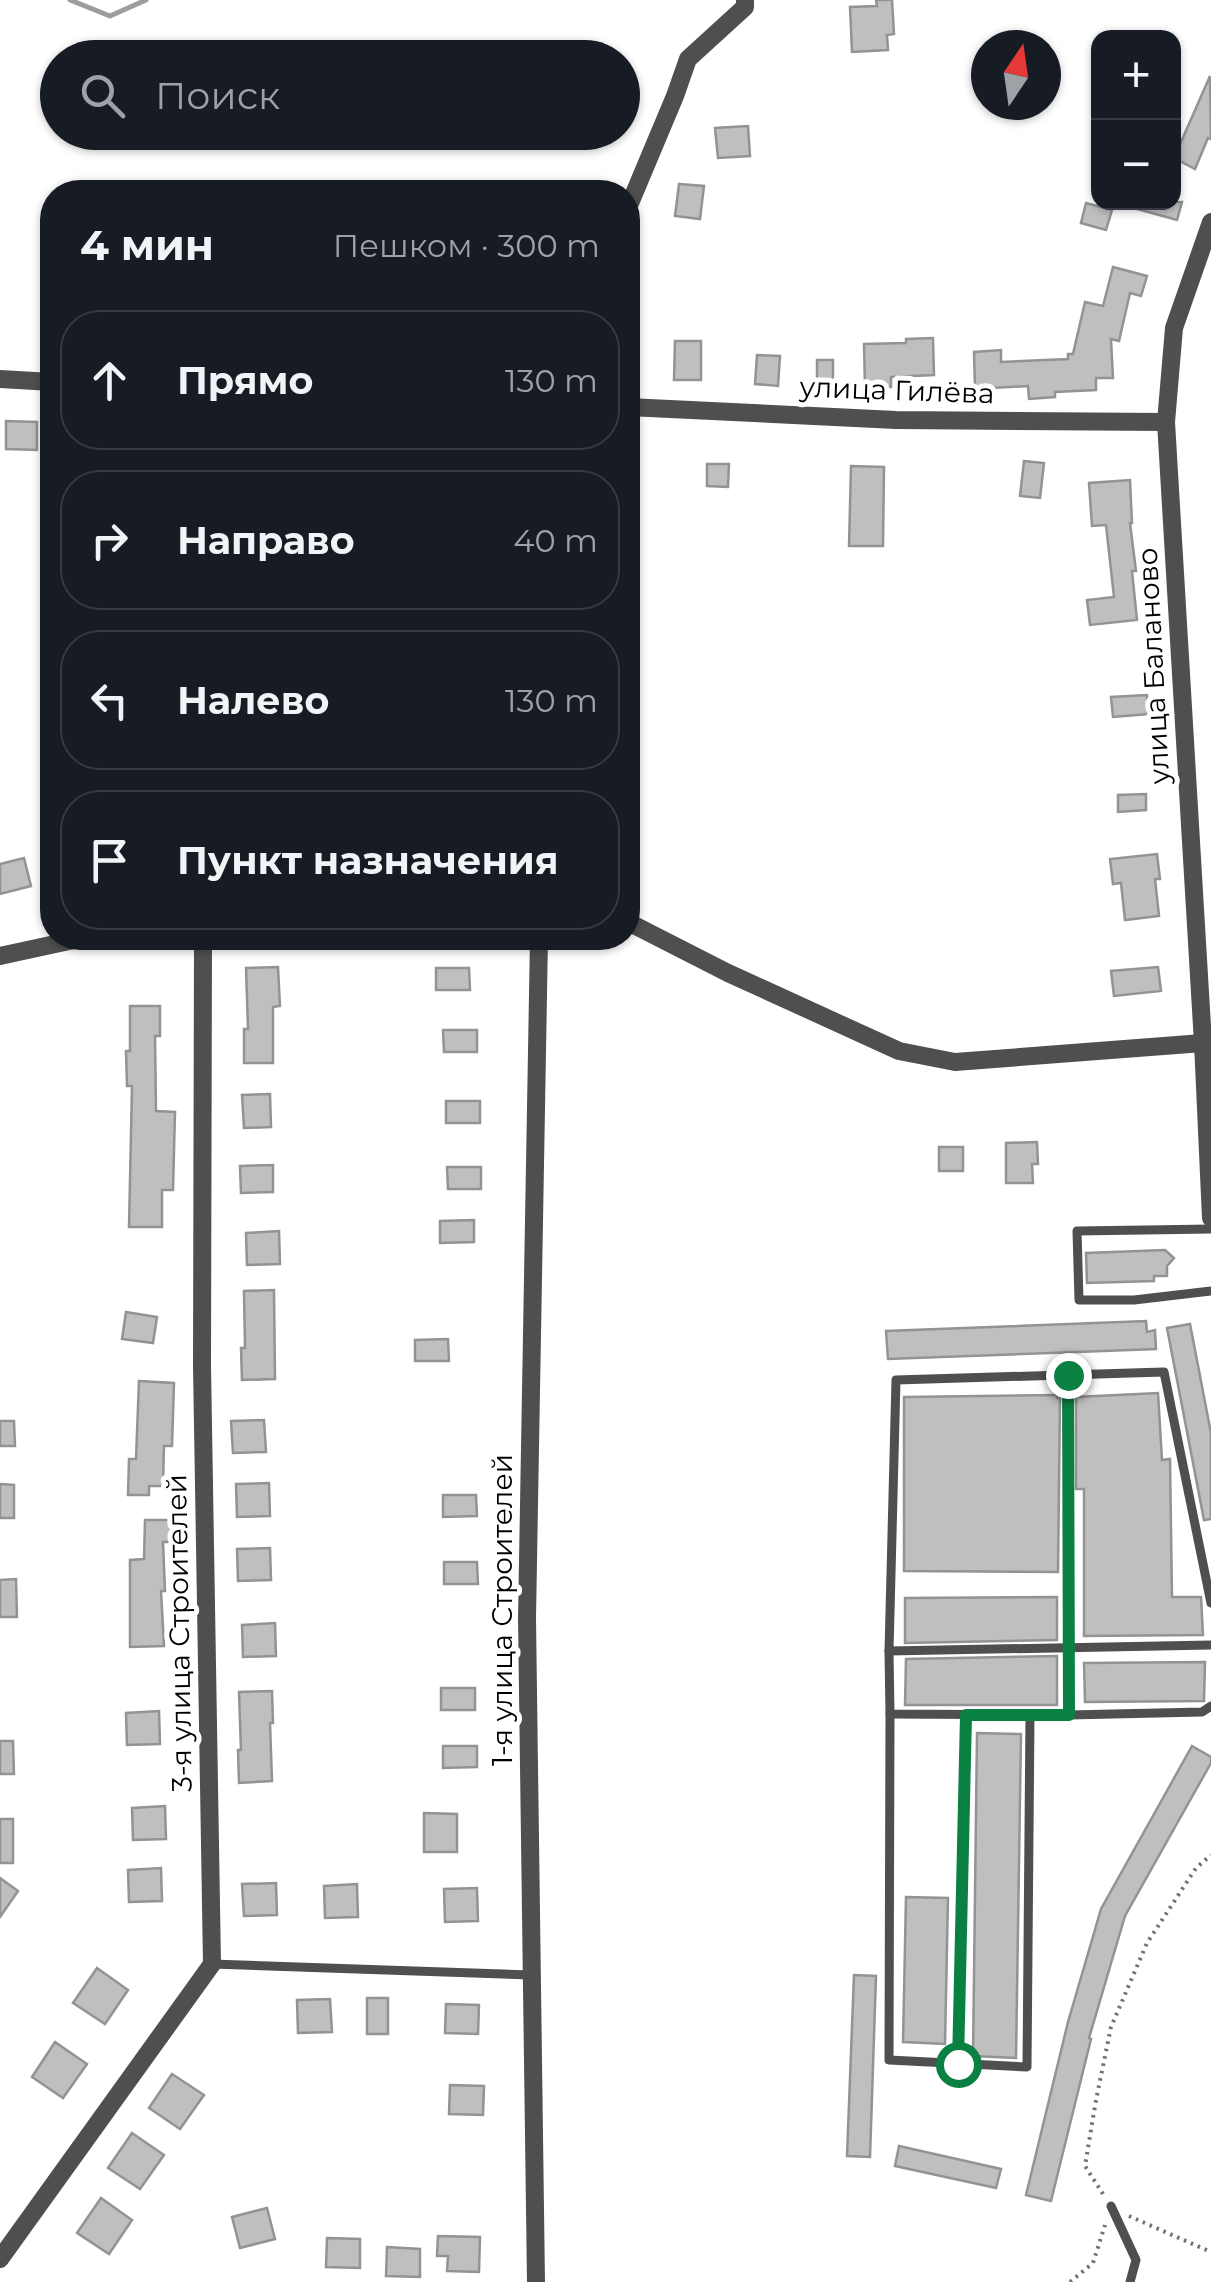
<!DOCTYPE html>
<html lang="ru">
<head>
<meta charset="utf-8">
<style>
  :root { --surface:#171b24; --page:#242831; --text:#f1f3f6; --muted:#9ea1a6; --line:#363941 }
  body { margin:0; font-family:Montserrat,sans-serif; background:var(--page); color:var(--text) }
  .controls { position:absolute; right:30px; top:30px; display:grid; overflow:hidden; border-radius:20px; box-shadow:0 2px 8px #0004 }
  .controls button { width:90px; height:90px; display:grid; place-items:center; padding:0; border:0; border-bottom:2px solid var(--line); background:var(--surface); color:var(--text); font:50px sans-serif }
  .compass { position:absolute; left:971px; top:30px; width:90px; height:90px; border-radius:50%; background:var(--surface); box-shadow:0 2px 8px #0004; rotate:13deg }
  .stop { position:absolute; width:30px; height:30px; margin:-22px; border:8px solid #0b8043; border-radius:50%; background:#fff }
  .stop.end { background:#0b8043; border-color:#fff; box-shadow:0 2px 10px #0008 }
  .list { margin:0; padding:0; list-style:none }
  h2 { display:flex; justify-content:space-between; align-items:center; height:130px; margin:0; padding:0 40px; font-size:42px }
  h2 small { font-size:32px; font-weight:400; color:var(--muted) }
  .list li { display:grid; grid-template-columns:65px 1fr auto; gap:30px; align-items:center; box-sizing:border-box; height:140px; margin:0 20px 20px; padding:0 20px; border:2px solid var(--line); border-radius:40px }
  .list b { display:block; font-size:38px; white-space:nowrap }
  .list em { font-size:32px; font-style:normal; color:var(--muted) }
  .icon { flex:none; width:55px; height:55px; fill:none; stroke:currentColor; stroke-width:2; stroke-linecap:round; stroke-linejoin:round }
  .map { position:relative; flex:none; width:1211px; height:2282px; overflow:hidden }
  .search { position:absolute; background:var(--surface); box-shadow:0 2px 8px #0004; left:40px; top:40px; width:600px; height:110px; display:flex; align-items:center; gap:25px; box-sizing:border-box; padding:0 35px; border-radius:55px; color:var(--muted); font-size:38px }
  .panel { position:absolute; background:var(--surface); box-shadow:0 2px 8px #0004; left:40px; top:180px; width:600px; height:770px; border-radius:40px }
  .map>svg:first-child { display:block }
  .lines { fill:none; stroke-linecap:round; stroke-linejoin:round }
  .stream { stroke:#9d9d9d; stroke-width:5 }
  .building { fill:#bfbfbf; stroke:#939393; stroke-width:2.5 }
  .path { stroke:#717171; stroke-width:4; stroke-dasharray:2.5 5; stroke-linecap:butt }
  .lane { stroke:#4f4f4f; stroke-width:9 }
  .street { stroke:#4f4f4f; stroke-width:18 }
  .route { stroke:#0b8043; stroke-width:12 }
  .labels { text-anchor:middle; dominant-baseline:central; stroke-width:10; stroke-linejoin:round; paint-order:stroke }
  .street-label { font-size:28px; fill:#000; stroke:#fff }
</style>
</head>
<body>
<div class="map">
<svg width="1211" height="2282" viewBox="0 0 1211 2282">
  <rect width="100%" height="100%" fill="#fff"/>
  <g class="lines">
    <!-- stream -->
    <polyline class="stream" points="70,0 110,16 146,0"/>
  </g>
  <!-- building -->
  <g class="building">
    <polygon points="876,0 892,0 894,34 887,35 888,50 852,52 850,7 877,6"/>
    <polygon points="1210,76 1211,139 1208,138 1195,169 1174,158"/>
    <polygon points="748,126 750,156 718,158 715,128"/>
    <polygon points="679,184 704,186 700,219 675,216"/>
    <polygon points="1130,202 1182,202 1177,220 1130,207"/>
    <polygon points="1086,203 1112,210 1106,230 1081,223"/>
    <polygon points="1113,267 1147,276 1141,296 1130,293 1119,341 1111,339 1113,378 1096,378 1096,390 1055,392 1055,397 1029,399 1028,386 975,389 974,352 1001,350 1001,362 1068,359 1068,354 1073,354 1085,302 1103,306"/>
    <polygon points="933,338 934,375 891,377 891,387 865,387 864,344 906,343 906,339"/>
    <polygon points="675,341 701,341 701,380 674,380"/>
    <polygon points="757,355 780,356 778,386 755,384"/>
    <rect x="817" y="360" width="16" height="22"/>
    <polygon points="6,421 37,422 37,450 6,449"/>
    <polygon points="1024,461 1044,463 1040,498 1020,496"/>
    <polygon points="707,464 729,464 728,487 707,486"/>
    <polygon points="851,466 884,467 883,546 849,546"/>
    <polygon points="1130,480 1132,523 1130,523 1136,571 1132,571 1137,620 1090,625 1087,600 1114,597 1106,525 1092,526 1089,483"/>
    <polygon points="1147,695 1149,714 1113,717 1111,697"/>
    <polygon points="1146,794 1146,810 1118,812 1118,795"/>
    <polygon points="1157,854 1160,879 1155,879 1159,916 1125,920 1121,883 1113,884 1110,859"/>
    <polygon points="24,858 31,886 0,894 0,864"/>
    <polygon points="278,967 280,1006 273,1007 273,1063 244,1063 244,1029 248,1029 246,968"/>
    <polygon points="1158,967 1161,991 1114,996 1111,971"/>
    <polygon points="436,968 469,968 470,990 436,990"/>
    <polygon points="130,1006 160,1006 160,1036 155,1036 156,1111 175,1112 173,1190 162,1190 162,1227 129,1227 132,1086 127,1086 126,1051 130,1051"/>
    <polygon points="443,1030 477,1030 477,1052 444,1052"/>
    <polygon points="270,1094 271,1127 244,1128 242,1095"/>
    <rect x="446" y="1101" width="34" height="22"/>
    <polygon points="1037,1142 1038,1164 1032,1164 1033,1183 1006,1183 1006,1143"/>
    <rect x="939" y="1147" width="24" height="24"/>
    <polygon points="273,1165 273,1192 241,1193 240,1166"/>
    <polygon points="447,1167 481,1167 481,1189 448,1189"/>
    <polygon points="474,1220 474,1242 440,1243 440,1221"/>
    <polygon points="279,1231 280,1264 247,1265 246,1233"/>
    <polygon points="1165,1250 1174,1258 1167,1266 1167,1276 1154,1276 1154,1281 1087,1283 1086,1253"/>
    <polygon points="274,1290 275,1379 242,1380 241,1348 245,1348 244,1291"/>
    <polygon points="126,1312 157,1317 153,1343 122,1339"/>
    <polygon points="1146,1321 1147,1332 1155,1330 1156,1349 888,1359 886,1331"/>
    <polygon points="1190,1324 1211,1433 1211,1519 1204,1520 1167,1328"/>
    <polygon points="448,1339 449,1361 415,1361 415,1340"/>
    <polygon points="139,1381 174,1383 172,1446 164,1446 163,1486 149,1486 149,1495 128,1495 129,1459 136,1459"/>
    <polygon points="1158,1393 1162,1460 1170,1459 1172,1597 1201,1597 1203,1635 1084,1636 1084,1489 1076,1489 1076,1397"/>
    <polygon points="1057,1395 1057,1398 1060,1398 1058,1572 904,1571 904,1397"/>
    <polygon points="264,1420 266,1452 233,1453 231,1421"/>
    <polygon points="0,1421 14,1421 15,1446 0,1446"/>
    <polygon points="269,1483 270,1516 237,1517 236,1484"/>
    <polygon points="0,1484 14,1485 14,1518 0,1518"/>
    <polygon points="443,1495 476,1495 477,1516 443,1517"/>
    <polygon points="145,1520 177,1520 177,1542 163,1542 165,1591 161,1591 164,1646 130,1647 130,1560 144,1559"/>
    <polygon points="270,1548 271,1580 238,1581 237,1549"/>
    <polygon points="444,1562 477,1562 478,1584 444,1584"/>
    <polygon points="16,1579 17,1617 0,1617 0,1580"/>
    <polygon points="1057,1597 1057,1640 905,1643 905,1598"/>
    <polygon points="275,1623 276,1656 243,1657 242,1625"/>
    <polygon points="1057,1656 1057,1705 905,1705 906,1659"/>
    <polygon points="1205,1662 1204,1701 1085,1702 1084,1663"/>
    <rect x="441" y="1688" width="34" height="22"/>
    <polygon points="272,1691 273,1723 270,1723 272,1781 239,1783 238,1750 241,1750 239,1692"/>
    <polygon points="159,1711 160,1744 127,1745 126,1713"/>
    <polygon points="977,1733 1021,1734 1016,2058 973,2056"/>
    <polygon points="0,1741 13,1741 14,1774 0,1774"/>
    <polygon points="443,1746 477,1746 477,1767 443,1768"/>
    <polygon points="1192,1746 1211,1757 1211,1763 1125,1916 1089,2038 1091,2039 1051,2201 1026,2195 1068,2022 1101,1909"/>
    <polygon points="165,1806 166,1839 133,1840 132,1808"/>
    <polygon points="424,1813 457,1814 457,1852 424,1852"/>
    <rect x="0" y="1819" width="13" height="44"/>
    <polygon points="161,1868 162,1901 129,1902 128,1870"/>
    <polygon points="0,1878 18,1891 0,1917"/>
    <polygon points="276,1883 277,1915 244,1916 242,1884"/>
    <polygon points="357,1884 358,1917 325,1918 324,1886"/>
    <polygon points="477,1888 478,1921 445,1922 444,1889"/>
    <polygon points="906,1897 948,1898 945,2044 903,2042"/>
    <polygon points="97,1968 128,1990 105,2024 73,2003"/>
    <polygon points="854,1975 876,1976 870,2157 847,2156"/>
    <rect x="367" y="1998" width="21" height="36"/>
    <polygon points="330,1999 332,2032 298,2033 297,2000"/>
    <polygon points="446,2004 479,2005 478,2034 445,2033"/>
    <polygon points="55,2042 87,2064 63,2098 32,2077"/>
    <polygon points="172,2074 204,2095 180,2129 149,2108"/>
    <polygon points="450,2085 484,2086 483,2115 449,2114"/>
    <polygon points="132,2133 164,2155 140,2189 108,2168"/>
    <polygon points="899,2146 1001,2169 996,2188 895,2166"/>
    <polygon points="101,2198 132,2220 109,2254 77,2233"/>
    <polygon points="267,2208 275,2239 240,2248 232,2217"/>
    <polygon points="438,2236 480,2237 479,2272 447,2271 448,2256 437,2256"/>
    <polygon points="327,2238 360,2239 360,2268 326,2267"/>
    <polygon points="387,2247 420,2249 420,2277 386,2276"/>
  </g>
  <g class="lines">
    <!-- path -->
    <g class="path">
      <polyline points="1103,2194 1085,2166 1096,2100 1111,2027 1147,1943 1196,1868 1211,1855"/>
      <polyline points="1129,2216 1211,2252"/>
      <polyline points="1070,2282 1093,2263 1105,2225"/>
    </g>
    <!-- lane -->
    <g class="lane">
      <polyline points="1211,1229 1077,1231 1079,1300 1134,1300 1211,1291"/>
      <polyline points="1068,1375 1069,1715 1202,1712 1211,1706"/>
      <polyline points="1211,1603 1164,1372 896,1380 889,1651 1211,1645"/>
      <polyline points="889,1651 890,1714 1069,1715"/>
      <polyline points="890,1714 889,2060 1027,2067 1030,1715"/>
      <polyline points="212,1964 532,1975"/>
      <polyline points="958,2064 967,1715"/>
      <polyline points="1111,2206 1136,2260 1130,2282"/>
    </g>
    <!-- street -->
    <g class="street">
      <polyline points="628,208 675,96 688,59 745,7 745,0"/>
      <polyline points="1211,222 1174,328 1166,422 1203,1043 1211,1218"/>
      <polyline points="0,379 52,382"/>
      <polyline points="628,407 896,420 1166,422"/>
      <polyline points="628,922 728,973 899,1051 955,1062 1203,1043"/>
      <polyline points="0,956 83,938"/>
      <polyline points="0,2259 212,1964 202,1366 203,938"/>
      <polyline points="536,2282 527,1618 539,938"/>
    </g>
  </g>
  <g class="lines">
    <!-- route -->
    <polyline class="route" points="958,2064 966,1715 1069,1715 1068,1375"/>
  </g>
  <g class="labels">
    <!-- street labels -->
    <g class="street-label">
      <text transform="translate(897 390) rotate(2)">улица Гилёва</text>
      <text transform="translate(1153 666) rotate(-93)">улица Баланово</text>
      <text transform="translate(502 1610) rotate(-90)">1-я улица Строителей</text>
      <text transform="translate(179 1633) rotate(-91)">3-я улица Строителей</text>
    </g>
  </g>
</svg>
<div class="controls">
<button>+</button>
<button>−</button>
</div>
<svg class="compass" viewBox="-18 -18 36 36"><path d="M0-13l5 13h-10z" fill="#e53935"/><path d="M0 13l5-13h-10z" fill="#9ea1a6"/></svg>
<div class="stop" style="left:958px;top:2064px"></div>
<div class="stop end" style="left:1068px;top:1375px"></div>
<div class="search"><svg class="icon" aria-label="search" viewBox="0 0 24 24"><circle cx="10" cy="10" r="6"/><path d="M15 15l6 6"/></svg>Поиск</div>
<section class="panel">
<h2>4 мин<small>Пешком · 300 m</small></h2>
<ul class="list">
<li><svg class="icon" aria-label="ahead" viewBox="0 0 24 24"><path d="M12 20V5M6 11l6-6 6 6"/></svg><div><b>Прямо</b></div><em>130 m</em></li>
<li><svg class="icon" aria-label="right" viewBox="0 0 24 24"><path d="M7 20v-9h11M14 6l5 5-5 5"/></svg><div><b>Направо</b></div><em>40 m</em></li>
<li><svg class="icon" aria-label="left" viewBox="0 0 24 24"><path d="M17 20v-9H6M10 6l-5 5 5 5"/></svg><div><b>Налево</b></div><em>130 m</em></li>
<li><svg class="icon" aria-label="arrive" viewBox="0 0 24 24"><path d="M6 21V4h12l-3 4 3 4H6"/></svg><div><b>Пункт назначения</b></div></li>
</ul>
</section>
</div>
</body>
</html>
